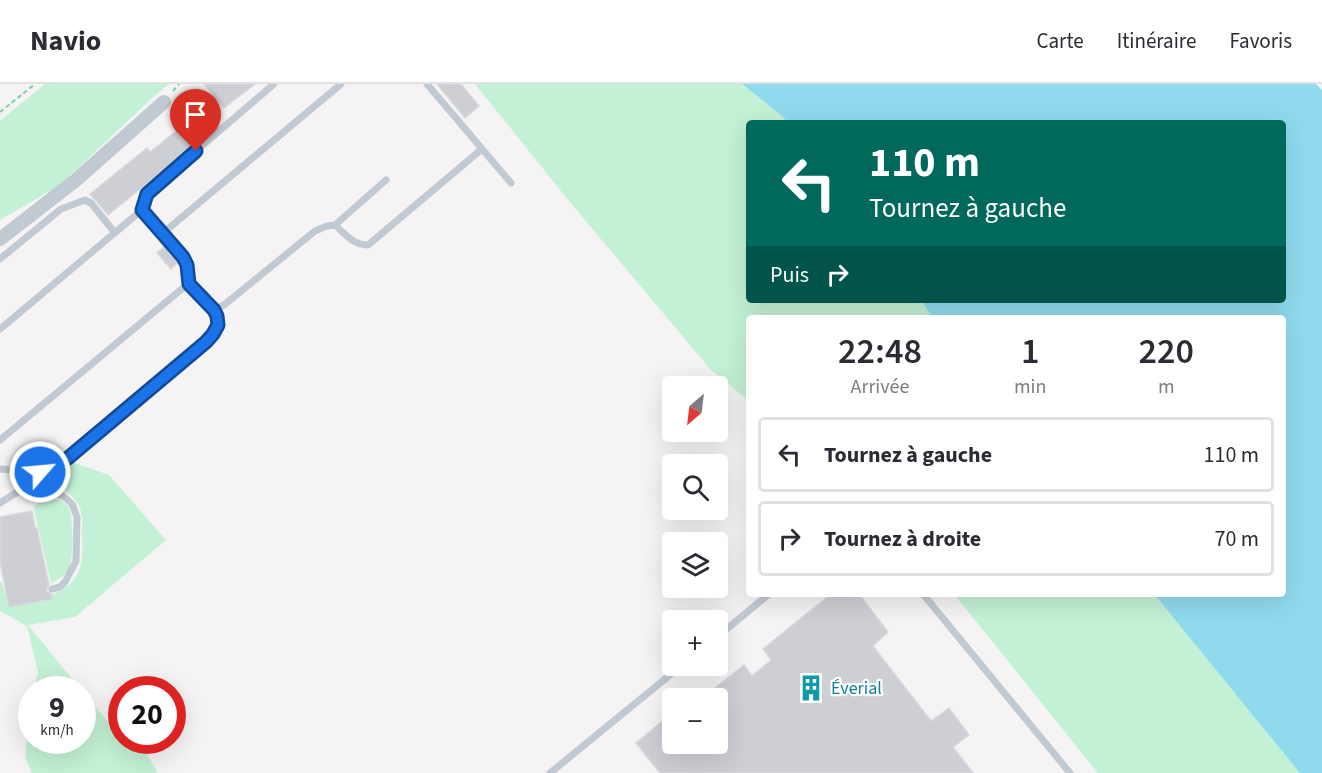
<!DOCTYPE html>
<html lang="fr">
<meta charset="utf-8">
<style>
:root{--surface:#fff;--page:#f7f7f7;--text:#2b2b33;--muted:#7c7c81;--line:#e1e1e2}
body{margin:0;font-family:"Source Sans 3",sans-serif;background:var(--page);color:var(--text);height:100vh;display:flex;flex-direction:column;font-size:22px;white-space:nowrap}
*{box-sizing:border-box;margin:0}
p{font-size:20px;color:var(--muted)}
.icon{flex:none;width:33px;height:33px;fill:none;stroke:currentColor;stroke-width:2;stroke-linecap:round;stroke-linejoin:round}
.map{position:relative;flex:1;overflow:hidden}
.side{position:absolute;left:746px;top:231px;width:540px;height:282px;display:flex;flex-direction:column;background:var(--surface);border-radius:6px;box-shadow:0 6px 24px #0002}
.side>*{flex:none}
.banner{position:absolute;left:746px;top:36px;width:540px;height:183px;border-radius:6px;box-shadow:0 6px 24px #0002;background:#00695c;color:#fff;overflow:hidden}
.needle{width:39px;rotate:208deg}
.buttons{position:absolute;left:662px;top:292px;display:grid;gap:12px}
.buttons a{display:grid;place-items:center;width:66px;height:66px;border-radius:6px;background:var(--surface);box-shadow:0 6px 24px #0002;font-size:30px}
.speed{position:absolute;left:18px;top:592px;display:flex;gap:12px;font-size:30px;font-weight:700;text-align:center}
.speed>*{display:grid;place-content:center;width:78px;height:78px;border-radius:50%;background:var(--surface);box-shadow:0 6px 24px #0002;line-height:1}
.speed small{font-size:15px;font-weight:400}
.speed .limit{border:9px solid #d22;background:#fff;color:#111}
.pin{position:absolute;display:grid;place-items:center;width:51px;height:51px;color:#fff;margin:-62px -26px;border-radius:50% 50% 50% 0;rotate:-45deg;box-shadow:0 0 6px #0007}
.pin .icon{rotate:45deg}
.me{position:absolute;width:66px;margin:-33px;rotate:63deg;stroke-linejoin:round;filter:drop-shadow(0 0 4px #0008)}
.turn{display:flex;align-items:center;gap:21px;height:126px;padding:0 24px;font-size:27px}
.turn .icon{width:78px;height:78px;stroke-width:2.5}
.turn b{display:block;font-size:42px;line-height:51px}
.then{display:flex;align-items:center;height:57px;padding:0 24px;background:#0003;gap:12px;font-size:22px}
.eta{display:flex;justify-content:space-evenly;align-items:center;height:102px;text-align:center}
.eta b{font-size:36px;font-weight:600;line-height:42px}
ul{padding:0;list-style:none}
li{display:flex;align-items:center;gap:18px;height:75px;margin:0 12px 9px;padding:0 12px;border:3px solid var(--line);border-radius:6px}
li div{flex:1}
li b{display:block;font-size:22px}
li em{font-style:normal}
header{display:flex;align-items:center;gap:36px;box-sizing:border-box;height:84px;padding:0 30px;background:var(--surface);border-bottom:2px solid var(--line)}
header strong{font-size:28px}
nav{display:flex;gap:33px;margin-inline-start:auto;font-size:21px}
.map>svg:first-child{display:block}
.green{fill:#c3f1d5}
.water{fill:#90daee}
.building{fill:#cdcfd5;stroke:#d7d9de;stroke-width:1.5}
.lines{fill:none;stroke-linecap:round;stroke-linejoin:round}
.path{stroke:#7ad0a6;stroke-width:2;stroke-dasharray:4.5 3;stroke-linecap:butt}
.service{stroke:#c1cad2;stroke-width:7}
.minor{stroke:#c1cad2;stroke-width:14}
.route-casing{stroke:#114b97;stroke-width:15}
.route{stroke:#1a73e8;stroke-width:10}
.labels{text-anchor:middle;stroke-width:4.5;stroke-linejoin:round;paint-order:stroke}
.culture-label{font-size:18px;fill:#0d838f;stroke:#fff;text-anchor:start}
</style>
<header>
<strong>Navio</strong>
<nav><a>Carte</a><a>Itinéraire</a><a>Favoris</a></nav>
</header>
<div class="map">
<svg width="1322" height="689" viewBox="0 0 1322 689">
<rect width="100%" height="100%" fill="#f5f3f3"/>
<!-- green -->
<path class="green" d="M 45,0 L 169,0 L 152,14 L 60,101 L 0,136 L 0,37 Z
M 475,0 L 742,0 L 782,32 L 788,39 L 748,39 L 748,216 L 921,216 L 933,234 L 748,234 L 748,316 L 711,286 L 569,117 Z
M 72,378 L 109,391 L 166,456 L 75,533 L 28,541 L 81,606 L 34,606 L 38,588 L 27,542 L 0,527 L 0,498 L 2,498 L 9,523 L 51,515 L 51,511 C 83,498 83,480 82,450 C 82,440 83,430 79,422 C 73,410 60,404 53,394 Z
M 46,414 C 54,414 63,416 68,423 C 74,432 74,479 67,488 C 62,493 57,496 51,499 L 34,426 C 35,419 40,417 46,414 Z
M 954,510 L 1154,510 L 1300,689 L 1098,689 Z
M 83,607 L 107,637 L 121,649 L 122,657 L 131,657 L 148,672 L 158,689 L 32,689 L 25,673 L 28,639 L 31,619 L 32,657 L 82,657 Z"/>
<!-- water -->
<path class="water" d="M 742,0 L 1316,0 L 1322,6 L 1322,689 L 1300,689 L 1154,510 L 1282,510 L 1282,234 L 933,234 L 921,216 L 1282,216 L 1282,39 L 788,39 L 782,32 Z"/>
<!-- building -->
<path class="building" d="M 204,0 L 255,0 L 224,24 Z
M 437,0 L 461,0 L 479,22 L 465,34 Z
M 189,37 L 203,54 L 108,131 L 90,110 L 147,64 L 150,68 Z
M 165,162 L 179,178 L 171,185 L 157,169 Z
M 32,427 L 35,444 L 37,444 L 49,501 L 46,506 L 51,510 L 52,515 L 9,523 L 0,478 L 0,433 Z
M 831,510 L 859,510 L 888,548 L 873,562 L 931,637 L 949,624 L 969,651 L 953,663 L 973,689 L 660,689 L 636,659 L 672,629 L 672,660 L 717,660 L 717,615 L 701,615 L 744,581 L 752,592 L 771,576 L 763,565 Z"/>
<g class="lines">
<!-- path -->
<path class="path" d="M 173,7 L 179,0
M 0,28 L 35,0"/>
<!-- service -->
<path class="service" d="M 427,0 L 511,99
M 335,141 L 386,96
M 163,149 L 341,0
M 0,175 L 61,125 L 85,116 L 91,119 L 115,149
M 214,226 L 224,221 L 315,147 L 327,142 L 335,141 C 345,150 353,161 368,161 L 482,65
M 0,245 L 142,126 L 147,109 L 274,0
M 0,356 L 189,199
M 0,385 L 40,388 L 49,385 L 68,374 L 206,258 C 234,225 205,225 190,201 C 187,196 189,188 187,182 C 187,179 185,176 183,173 L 142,126
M 0,419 L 22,405 L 38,403 L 63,412 L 72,420 L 77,433 L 76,477 L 65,498 L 60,503 L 52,505
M 923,510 L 1070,689
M 717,553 L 769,510
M 550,689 L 681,582"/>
<!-- minor -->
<path class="minor" d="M 0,155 L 76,96 L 164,18"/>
</g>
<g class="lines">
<!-- route casing -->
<g class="route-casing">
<path id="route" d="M 40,388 L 49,385 L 68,374 L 206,258 L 213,250 L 218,241 L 217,232 L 214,226 L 189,200 L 187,181 L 183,173 L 142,126 L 147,110 L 196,67"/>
</g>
<!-- route -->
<use href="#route" class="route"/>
</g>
<!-- icons -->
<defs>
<g id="building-bare" transform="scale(2.07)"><path d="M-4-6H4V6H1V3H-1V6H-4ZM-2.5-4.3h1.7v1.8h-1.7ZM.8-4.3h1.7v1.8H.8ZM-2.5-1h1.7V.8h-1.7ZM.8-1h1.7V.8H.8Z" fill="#0f9aa8" stroke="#fff" stroke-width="2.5" paint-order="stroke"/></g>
</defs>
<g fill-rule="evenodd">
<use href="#building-bare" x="811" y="604"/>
</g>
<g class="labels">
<!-- culture labels -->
<g class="culture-label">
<text x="831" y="610">Éverial</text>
</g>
</g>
</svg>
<div class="buttons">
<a><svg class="needle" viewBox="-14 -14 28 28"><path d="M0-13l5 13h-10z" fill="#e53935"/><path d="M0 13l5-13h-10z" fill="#7c7c81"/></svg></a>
<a><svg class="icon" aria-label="search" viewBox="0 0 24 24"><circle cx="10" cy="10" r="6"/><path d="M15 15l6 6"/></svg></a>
<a><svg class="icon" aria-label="layers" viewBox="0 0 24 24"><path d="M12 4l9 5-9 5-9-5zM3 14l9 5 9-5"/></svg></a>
<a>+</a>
<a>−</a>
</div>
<div class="speed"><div>9<small>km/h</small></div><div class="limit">20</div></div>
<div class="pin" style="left:196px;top:67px;background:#d93025"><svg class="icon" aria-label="arrive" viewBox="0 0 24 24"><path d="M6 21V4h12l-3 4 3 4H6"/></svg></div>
<svg class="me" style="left:40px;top:388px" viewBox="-20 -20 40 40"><circle r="17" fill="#1a73e8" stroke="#fff" stroke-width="3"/><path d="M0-11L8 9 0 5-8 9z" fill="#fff"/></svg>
<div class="banner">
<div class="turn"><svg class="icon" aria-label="left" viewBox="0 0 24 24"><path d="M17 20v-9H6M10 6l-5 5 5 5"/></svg><div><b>110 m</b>Tournez à gauche</div></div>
<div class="then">Puis<svg class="icon" aria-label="right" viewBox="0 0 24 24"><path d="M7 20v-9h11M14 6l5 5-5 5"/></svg></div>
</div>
<section class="side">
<div class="eta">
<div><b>22:48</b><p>Arrivée</p></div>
<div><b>1</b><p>min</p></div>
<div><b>220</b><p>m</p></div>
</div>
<ul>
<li><svg class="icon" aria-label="left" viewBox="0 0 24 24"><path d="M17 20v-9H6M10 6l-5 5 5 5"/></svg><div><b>Tournez à gauche</b></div><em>110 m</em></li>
<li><svg class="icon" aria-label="right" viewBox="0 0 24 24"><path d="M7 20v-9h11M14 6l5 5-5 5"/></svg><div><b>Tournez à droite</b></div><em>70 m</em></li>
</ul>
</section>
</div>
